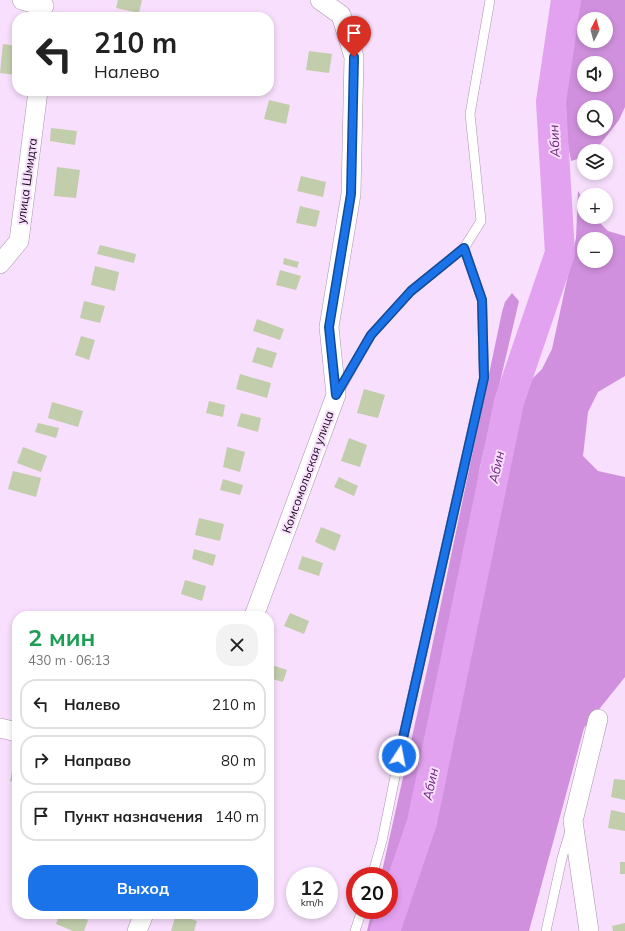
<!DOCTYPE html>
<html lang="ru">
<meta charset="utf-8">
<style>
:root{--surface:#fff;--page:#f2f2f2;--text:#222;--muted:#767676;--line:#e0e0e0;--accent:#1a73e8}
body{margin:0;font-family:Mulish,sans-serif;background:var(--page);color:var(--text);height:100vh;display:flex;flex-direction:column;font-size:15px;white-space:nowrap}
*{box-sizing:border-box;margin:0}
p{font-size:13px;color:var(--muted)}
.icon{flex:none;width:22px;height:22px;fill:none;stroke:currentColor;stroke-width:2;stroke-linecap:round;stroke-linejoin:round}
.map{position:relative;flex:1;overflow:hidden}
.drawer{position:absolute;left:12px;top:611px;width:262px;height:308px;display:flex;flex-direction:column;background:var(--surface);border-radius:16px;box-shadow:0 2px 6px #0003}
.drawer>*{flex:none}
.hud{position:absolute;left:12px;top:12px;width:262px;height:84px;border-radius:16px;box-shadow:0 2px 6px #0003;background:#fff;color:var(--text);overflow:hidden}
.needle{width:26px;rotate:6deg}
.buttons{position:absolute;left:577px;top:12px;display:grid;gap:8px}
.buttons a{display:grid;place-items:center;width:36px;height:36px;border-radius:50%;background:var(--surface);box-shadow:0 2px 6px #0003;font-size:20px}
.speed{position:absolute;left:286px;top:867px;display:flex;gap:8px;font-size:20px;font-weight:700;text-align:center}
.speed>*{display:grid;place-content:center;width:52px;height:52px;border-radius:50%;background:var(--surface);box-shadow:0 2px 6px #0003;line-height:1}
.speed small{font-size:10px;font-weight:400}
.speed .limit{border:6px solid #d22;background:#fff;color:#111}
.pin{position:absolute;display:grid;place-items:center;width:34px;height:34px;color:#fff;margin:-41px -17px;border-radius:50% 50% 50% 0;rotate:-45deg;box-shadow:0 0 4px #0007}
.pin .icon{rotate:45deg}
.me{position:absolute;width:44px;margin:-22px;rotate:11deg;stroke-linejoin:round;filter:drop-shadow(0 0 3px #0008)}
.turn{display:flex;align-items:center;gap:14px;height:84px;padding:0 16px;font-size:18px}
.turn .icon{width:52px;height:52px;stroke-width:2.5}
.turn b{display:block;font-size:28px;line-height:34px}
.round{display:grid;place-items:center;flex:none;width:42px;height:42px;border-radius:16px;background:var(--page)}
.head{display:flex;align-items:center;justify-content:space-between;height:68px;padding:0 16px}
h1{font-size:24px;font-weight:700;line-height:30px;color:#1e9e55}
.cta{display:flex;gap:8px;margin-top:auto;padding:8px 16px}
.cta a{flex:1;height:46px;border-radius:16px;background:var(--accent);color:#fff;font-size:16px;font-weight:700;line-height:46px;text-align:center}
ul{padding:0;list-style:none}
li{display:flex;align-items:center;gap:12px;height:50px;margin:0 8px 6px;padding:0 8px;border:2px solid var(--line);border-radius:16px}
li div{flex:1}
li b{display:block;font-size:15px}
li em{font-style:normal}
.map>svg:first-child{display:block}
.forest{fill:#d090dd;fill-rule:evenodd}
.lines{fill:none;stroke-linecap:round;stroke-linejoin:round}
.river{stroke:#e2a2f0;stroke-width:30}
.building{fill:#c1cdab}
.lane-casing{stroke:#a992ad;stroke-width:10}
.street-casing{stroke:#a992ad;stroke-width:20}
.lane{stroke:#fff;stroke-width:9}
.street{stroke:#fff;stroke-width:19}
.route-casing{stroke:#114b97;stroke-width:10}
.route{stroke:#1a73e8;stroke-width:7}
.labels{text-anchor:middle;stroke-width:4;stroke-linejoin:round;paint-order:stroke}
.street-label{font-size:12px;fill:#120a14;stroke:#f8dffd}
.water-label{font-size:13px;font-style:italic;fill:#681c78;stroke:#f8dffd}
</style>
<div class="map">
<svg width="625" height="931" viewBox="0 0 625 931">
<rect width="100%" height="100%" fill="#f8dffd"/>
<!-- forest -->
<path class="forest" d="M 576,0 L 625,0 L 625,107 L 619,120 L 595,151 L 584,151 L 584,157 L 571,161 L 567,139 L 565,69 ZM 584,19 L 606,19 L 606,41 L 584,41 ZM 584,63 L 606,63 L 606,85 L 584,85 ZM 584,107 L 606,107 L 606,129 L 584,129 Z
M 578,191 L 584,201 L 584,217 L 594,217 L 608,231 L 625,236 L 625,376 L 598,392 L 588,412 L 583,456 L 598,471 L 625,477 L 625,677 L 584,728 L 529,931 L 394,931 L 440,762 L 526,385 L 542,369 L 552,349 L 576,238 ZM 584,239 L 606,239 L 606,261 L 584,261 Z
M 512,293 L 519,301 L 480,467 L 462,582 L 411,814 L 389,886 L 389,876 L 381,876 L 429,661 L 502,312 L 505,302 Z
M 372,910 L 382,910 L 375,931 L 367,931 Z"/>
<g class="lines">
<!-- river -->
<path class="river" d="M 385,931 L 422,822 L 509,402 L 560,253 L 551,102 L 566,0"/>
</g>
<!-- building -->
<path class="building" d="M 118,0 L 142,0 L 139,13 L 116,8 Z
M 3,44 L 17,46 L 17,75 L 0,73 Z
M 309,51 L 332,54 L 329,73 L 306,70 Z
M 56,91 L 73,91 L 72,95 Z
M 269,100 L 290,105 L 286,124 L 264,119 Z
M 51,128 L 77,131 L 75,145 L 50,141 Z
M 57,167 L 80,170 L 76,198 L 54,196 Z
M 301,176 L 326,182 L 323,197 L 297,191 Z
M 300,206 L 320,211 L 316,227 L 296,223 Z
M 100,245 L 136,254 L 134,263 L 97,254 Z
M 284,258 L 299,262 L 297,268 L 283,264 Z
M 95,266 L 119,272 L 115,291 L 91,285 Z
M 280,270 L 301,276 L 296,290 L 276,285 Z
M 84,301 L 105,306 L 100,323 L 80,318 Z
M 257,319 L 284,329 L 280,340 L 253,331 Z
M 81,336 L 95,340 L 89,360 L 75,355 Z
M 257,347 L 277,353 L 272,368 L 252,362 Z
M 240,374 L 271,383 L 267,398 L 236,389 Z
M 364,389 L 385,395 L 378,418 L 357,413 Z
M 209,401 L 225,405 L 223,417 L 206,413 Z
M 52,402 L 83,411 L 78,427 L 48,418 Z
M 241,413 L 261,418 L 258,432 L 237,426 Z
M 38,423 L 59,428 L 56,438 L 35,432 Z
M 349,438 L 367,445 L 360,467 L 341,461 Z
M 23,447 L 47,456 L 41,472 L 17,463 Z
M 227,447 L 245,452 L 240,472 L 223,467 Z
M 13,471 L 41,478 L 36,497 L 8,489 Z
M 339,477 L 358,486 L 354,496 L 334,487 Z
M 223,479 L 243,485 L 240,495 L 220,490 Z
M 199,518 L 224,524 L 220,541 L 195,535 Z
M 321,527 L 341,535 L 335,551 L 315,542 Z
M 194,549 L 216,555 L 213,566 L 192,559 Z
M 302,556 L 323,563 L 319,576 L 298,569 Z
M 185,580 L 206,586 L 202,601 L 181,594 Z
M 290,613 L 309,621 L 304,634 L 284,626 Z
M 269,664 L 287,670 L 283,682 L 269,678 Z
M 16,753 L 17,753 L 17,783 L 10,781 Z
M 614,779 L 625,780 L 625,800 L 611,797 Z
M 611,810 L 625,813 L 625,831 L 608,828 Z
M 620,862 L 625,862 L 625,874 L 620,874 Z
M 60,914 L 73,914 L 88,920 L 84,931 L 73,931 L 56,924 Z
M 176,914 L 197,921 L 194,931 L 171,931 Z
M 625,923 L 625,931 L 613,931 L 612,926 Z"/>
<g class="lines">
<!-- lane casing -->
<g class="lane-casing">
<path id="lane" d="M 339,391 L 371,335 L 411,291 L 464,248 L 481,221 L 470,114 L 490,0
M 372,876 L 382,841 L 402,742 L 484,378 L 482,300 L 464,248
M 355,931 L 362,910
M 546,931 L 562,858 L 570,831"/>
</g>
<!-- street casing -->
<g class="street-casing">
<path id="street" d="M 22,0 L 44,6
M 0,264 L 19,241 L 38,91
M 254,616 L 336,395 L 329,327 L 351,194 L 354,57 L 341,15 L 320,0
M 0,728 L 17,732
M 137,931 L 144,914
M 589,931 L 573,821 L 598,719"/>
</g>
<!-- lane -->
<use href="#lane" class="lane"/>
<!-- street -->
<use href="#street" class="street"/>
</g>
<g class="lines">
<!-- route casing -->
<g class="route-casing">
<path id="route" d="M 354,57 L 351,194 L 329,327 L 336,395 L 371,335 L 411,291 L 464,248 L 482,300 L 484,378 L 399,756"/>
</g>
<!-- route -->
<use href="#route" class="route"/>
</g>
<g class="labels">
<!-- street labels -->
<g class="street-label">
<text transform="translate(27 181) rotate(-82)" y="4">улица Шмидта</text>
<text transform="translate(308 472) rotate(-70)" y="4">Комсомольская улица</text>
</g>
<!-- water labels -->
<g class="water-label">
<text transform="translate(554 141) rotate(-93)" y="5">Абин</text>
<text transform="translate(496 467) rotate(-78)" y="5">Абин</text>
<text transform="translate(430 784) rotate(-78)" y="5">Абин</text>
</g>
</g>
</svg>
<div class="buttons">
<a><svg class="needle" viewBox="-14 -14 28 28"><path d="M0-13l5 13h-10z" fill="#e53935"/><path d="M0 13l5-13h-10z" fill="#767676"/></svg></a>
<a><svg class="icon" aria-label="sound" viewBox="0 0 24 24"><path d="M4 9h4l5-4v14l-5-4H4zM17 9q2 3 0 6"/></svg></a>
<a><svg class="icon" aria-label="search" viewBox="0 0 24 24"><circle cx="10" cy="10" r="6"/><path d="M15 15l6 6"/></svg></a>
<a><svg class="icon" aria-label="layers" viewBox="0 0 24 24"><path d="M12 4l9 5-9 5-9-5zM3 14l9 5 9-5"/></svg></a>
<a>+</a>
<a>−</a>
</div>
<div class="speed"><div>12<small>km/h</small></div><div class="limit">20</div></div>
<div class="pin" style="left:354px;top:57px;background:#d93025"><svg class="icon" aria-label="arrive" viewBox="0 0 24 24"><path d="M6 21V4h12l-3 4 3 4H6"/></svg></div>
<svg class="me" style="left:399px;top:756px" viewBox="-20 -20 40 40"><circle r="17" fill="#1a73e8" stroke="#fff" stroke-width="3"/><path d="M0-11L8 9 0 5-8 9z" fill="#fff"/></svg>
<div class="hud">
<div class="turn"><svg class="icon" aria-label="left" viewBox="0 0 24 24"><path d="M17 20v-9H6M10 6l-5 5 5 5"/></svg><div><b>210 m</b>Налево</div></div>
</div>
<section class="drawer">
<div class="head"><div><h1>2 мин</h1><p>430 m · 06:13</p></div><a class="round"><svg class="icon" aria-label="close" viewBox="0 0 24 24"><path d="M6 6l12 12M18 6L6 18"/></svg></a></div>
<ul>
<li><svg class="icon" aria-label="left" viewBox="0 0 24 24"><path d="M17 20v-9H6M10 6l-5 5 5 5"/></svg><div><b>Налево</b></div><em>210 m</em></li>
<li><svg class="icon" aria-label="right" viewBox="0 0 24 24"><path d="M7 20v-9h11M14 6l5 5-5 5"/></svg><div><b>Направо</b></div><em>80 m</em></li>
<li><svg class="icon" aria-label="arrive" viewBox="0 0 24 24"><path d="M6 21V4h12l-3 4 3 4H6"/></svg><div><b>Пункт назначения</b></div><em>140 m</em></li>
</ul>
<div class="cta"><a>Выход</a></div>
</section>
</div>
